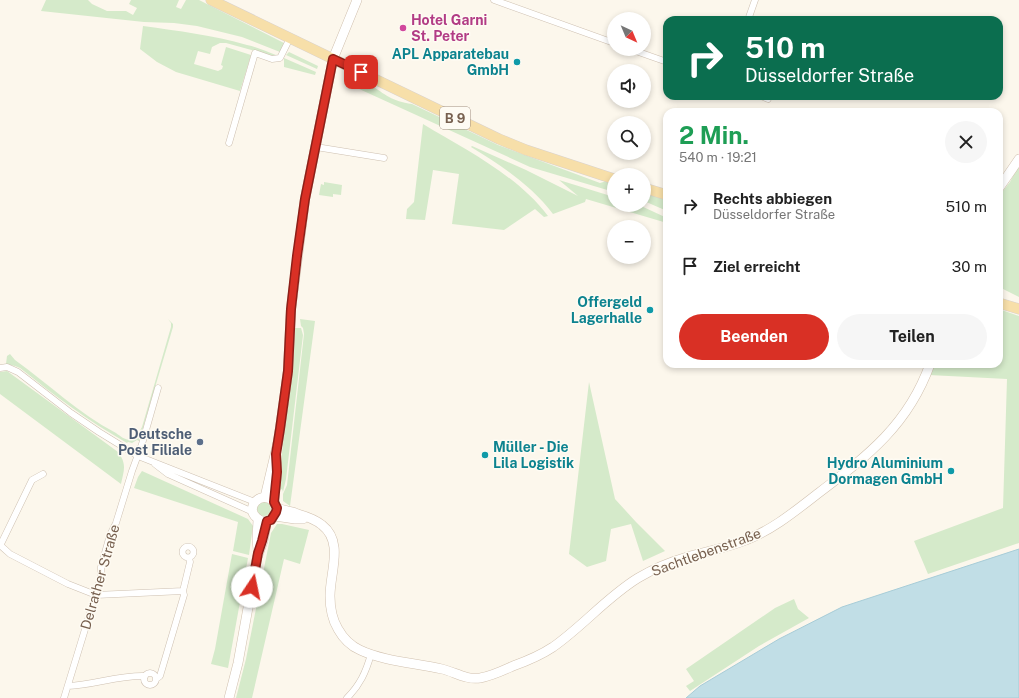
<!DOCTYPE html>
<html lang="de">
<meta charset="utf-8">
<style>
:root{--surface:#fff;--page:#f6f6f6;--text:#222;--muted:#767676;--accent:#d93025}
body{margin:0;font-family:"Public Sans",sans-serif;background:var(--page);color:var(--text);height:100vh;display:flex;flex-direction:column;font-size:15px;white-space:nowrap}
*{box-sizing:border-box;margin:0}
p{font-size:13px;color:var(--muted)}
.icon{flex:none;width:22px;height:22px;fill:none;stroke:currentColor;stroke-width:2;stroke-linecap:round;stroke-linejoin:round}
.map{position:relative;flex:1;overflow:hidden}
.sheet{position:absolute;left:663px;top:108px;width:340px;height:260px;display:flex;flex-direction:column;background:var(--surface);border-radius:12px;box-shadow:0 2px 6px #0003}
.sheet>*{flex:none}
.guide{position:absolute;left:663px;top:16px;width:340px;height:84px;border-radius:12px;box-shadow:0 2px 6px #0003;background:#0b6e4f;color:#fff;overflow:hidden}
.needle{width:26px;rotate:136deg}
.tools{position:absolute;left:607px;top:12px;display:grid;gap:8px}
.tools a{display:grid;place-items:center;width:44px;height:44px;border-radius:50%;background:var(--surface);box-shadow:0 2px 6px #0003;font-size:20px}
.pin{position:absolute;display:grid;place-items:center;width:34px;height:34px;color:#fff;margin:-17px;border-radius:8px;box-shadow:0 2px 6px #0006}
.me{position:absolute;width:44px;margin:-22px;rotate:11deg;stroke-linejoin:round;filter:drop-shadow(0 0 3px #0008)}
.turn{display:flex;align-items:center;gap:14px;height:84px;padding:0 16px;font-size:18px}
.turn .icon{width:52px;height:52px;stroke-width:2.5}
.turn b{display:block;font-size:28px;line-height:34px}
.round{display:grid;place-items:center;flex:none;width:42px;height:42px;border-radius:21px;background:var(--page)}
.head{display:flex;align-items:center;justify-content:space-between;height:68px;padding:0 16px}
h1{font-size:24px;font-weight:700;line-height:30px;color:#1e9e55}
.cta{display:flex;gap:8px;margin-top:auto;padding:8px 16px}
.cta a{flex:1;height:46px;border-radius:24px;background:var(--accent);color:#fff;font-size:16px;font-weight:700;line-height:46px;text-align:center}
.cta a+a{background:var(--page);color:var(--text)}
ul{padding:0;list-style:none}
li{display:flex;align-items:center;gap:12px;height:60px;padding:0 16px}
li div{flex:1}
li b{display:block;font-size:15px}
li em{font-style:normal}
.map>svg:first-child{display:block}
.green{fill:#d5eaca}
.water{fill:#c1dee6;stroke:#a7ccd7}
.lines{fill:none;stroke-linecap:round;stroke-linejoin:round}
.street-casing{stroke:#cec0b1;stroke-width:7}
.secondary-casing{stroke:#d1c1af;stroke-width:10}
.primary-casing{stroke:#d9d2ce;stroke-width:11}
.street{stroke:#fff;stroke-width:6}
.secondary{stroke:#fff;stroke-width:9}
.primary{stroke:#f7dfa9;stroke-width:10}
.route-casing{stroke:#8d1f18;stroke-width:10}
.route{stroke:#d93025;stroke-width:7}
.hotel-dot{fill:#d1479c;stroke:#fefbf3;stroke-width:1.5}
.culture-dot{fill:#0f9aa8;stroke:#fefbf3;stroke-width:1.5}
.service-dot{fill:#5c6f8a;stroke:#fefbf3;stroke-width:1.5}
.labels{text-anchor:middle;stroke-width:3;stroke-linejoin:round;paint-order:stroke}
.shield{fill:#fefbf3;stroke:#a08e80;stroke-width:1}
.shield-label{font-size:13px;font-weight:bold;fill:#77604f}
.hotel-label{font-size:14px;font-weight:bold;fill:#b23c85;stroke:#fefbf3;text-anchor:start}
.culture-label{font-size:14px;font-weight:bold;fill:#0d838f;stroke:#fefbf3;text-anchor:end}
.service-label{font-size:14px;font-weight:bold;fill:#4e5e75;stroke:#fefbf3;text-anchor:end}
.street-label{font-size:14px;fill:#77604f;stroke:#fefbf3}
</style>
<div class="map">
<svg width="1019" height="698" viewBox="0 0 1019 698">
<rect width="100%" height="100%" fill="#fcf7ec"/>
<!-- green -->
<path class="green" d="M 46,0 L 88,0 L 92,4 L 107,11 L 126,11 L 133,15 L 137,8 L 129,4 L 131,0 L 179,0 L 176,7 L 181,9 L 186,0 L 199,0 L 284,43 L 280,52 L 242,37 L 197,26 L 174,23 L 144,22 L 41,11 Z
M 143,26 C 178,31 213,35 247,45 C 257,47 267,52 276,55 L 273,56 L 226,43 L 220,43 L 212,47 L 210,54 L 198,51 L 194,64 L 218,71 L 222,69 L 223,66 L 221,65 L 226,47 L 251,55 L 240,91 L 176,72 L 157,62 L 140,49 Z
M 289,52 L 318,66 L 317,69 L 286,55 Z
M 284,58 L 316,72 L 315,75 L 284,67 Z
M 347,73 C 354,76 363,79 370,84 C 385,95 392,101 412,104 L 498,145 L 600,183 L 607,181 L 614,183 L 614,192 L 530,167 L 346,83 L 350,77 L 345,74 Z
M 423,124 C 466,150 517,175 548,216 L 544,217 L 535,209 L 504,230 L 452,224 L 459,174 L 433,170 L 425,220 L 406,219 L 407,209 L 414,202 Z
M 472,146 L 526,170 L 578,196 L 559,180 L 614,197 L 614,205 L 639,205 L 667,218 L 667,223 L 586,199 L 585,202 L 553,214 C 531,185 502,166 471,147 Z
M 1019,164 L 1019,297 L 999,287 L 999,196 L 1010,182 Z
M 324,182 L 342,185 L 341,195 L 333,194 L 333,197 L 319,195 L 321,184 L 324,185 Z
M 644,193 L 667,200 L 667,211 L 644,201 Z
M 999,309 L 1019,316 L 1019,543 L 928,574 L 914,541 L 1003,508 L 1007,379 L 929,375 L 934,364 L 999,364 Z
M 168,319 L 173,324 L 173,327 L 139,441 L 137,440 L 132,443 L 128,442 L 127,443 C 88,421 55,396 20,368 L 15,366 L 6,364 L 7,356 L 10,354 L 15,360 C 50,385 78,413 116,433 C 120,436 125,440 130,440 C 137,439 139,432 142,427 L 171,327 L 171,323 Z
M 300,319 L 315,321 L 290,506 L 283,501 L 283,494 L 287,485 L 304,334 L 303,328 L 301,326 Z
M 295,328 L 301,328 L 303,335 L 286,479 L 283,492 L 282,489 L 278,491 Z
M 7,371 L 118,452 C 127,464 124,470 121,484 L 0,394 L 0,372 Z
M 589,382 L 615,499 L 636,522 L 665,551 L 643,561 L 631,524 L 611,529 L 606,561 L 587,567 L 569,554 Z
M 142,471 L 248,519 L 253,526 L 249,555 L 233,551 L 238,522 L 134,488 L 138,477 Z
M257 509a7 7 0 1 1 14 0a7 7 0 1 1-14 0Z
M 277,524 L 282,524 L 309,530 L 300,564 L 284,559 L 252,698 L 236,698 L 246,659 L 271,533 Z
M 232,554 L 248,558 L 228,668 L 211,664 L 215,649 Z
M 794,599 L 798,609 L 809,618 L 759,646 L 690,691 L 686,686 L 694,681 L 686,669 L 775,608 Z"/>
<!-- water -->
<path class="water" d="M 1019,549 L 1019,698 L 686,698 L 700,686 L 779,639 L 842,607 Z"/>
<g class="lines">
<!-- street casing -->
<g class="street-casing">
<path id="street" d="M 494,0 L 614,43
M 748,20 L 755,0
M 630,49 L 667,62
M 761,96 L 768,99
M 229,143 L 255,53 L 272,59 L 280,58 L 290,38
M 316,147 L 384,158
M 0,368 L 7,367 L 18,372 L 71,413 L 99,432 L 138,456 L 255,502
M 155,464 L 168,474 L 253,512
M 0,545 L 10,554 L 68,584 L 96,595 L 183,591
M 0,546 L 32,480 L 43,474
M182.5 552a5.5 5.5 0 1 1 11 0a5.5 5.5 0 1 1-11 0Z
M144 679a6 6 0 1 1 12 0a6 6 0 1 1-12 0Z
M 156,679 L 160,676 L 184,595 L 183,591 L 190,562 L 189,558
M 68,686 C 94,685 119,675 145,676
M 64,698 L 101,577 L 101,567 L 110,535 L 116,523 L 132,471 L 142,444 L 158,388
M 347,698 C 360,685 366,672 371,654"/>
</g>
<!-- secondary casing -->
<g class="secondary-casing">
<path id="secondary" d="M 999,188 L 1019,159
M 265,497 L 278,442 L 283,408 L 288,371 L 291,309 L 305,199 L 333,59 L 357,0
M 274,502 C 261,489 244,508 257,518 C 263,524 274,521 276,512 C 278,508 275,505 274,501 C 273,491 277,482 277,473 C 277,469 277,464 276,460
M 277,508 C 284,511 291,511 298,514 C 305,516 316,520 322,525 C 344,542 330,572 330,596 C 330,607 332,619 338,629 C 343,638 351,646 360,650 C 383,661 416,663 442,669 C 455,672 466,680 480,678 C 492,676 502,671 513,666 C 527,661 541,655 553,647 C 583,626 607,597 638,578 C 653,569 670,562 687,557 C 707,551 727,548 746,540 C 772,530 794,512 816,495 C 866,457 908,426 930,364
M 275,516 L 295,519 L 303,519
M 258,550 L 257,539 L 258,520
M 229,698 L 238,663 L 257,558 L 263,541 L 267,521"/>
</g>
<!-- primary casing -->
<g class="primary-casing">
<path id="primary" d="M 211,0 L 499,139 L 526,150 L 614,179
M 644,188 L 667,195
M 999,303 L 1019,309"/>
</g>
<!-- street -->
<use href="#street" class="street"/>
<!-- secondary -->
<use href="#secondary" class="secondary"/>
<!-- primary -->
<use href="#primary" class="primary"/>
</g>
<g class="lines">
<!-- route casing -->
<g class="route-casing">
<path id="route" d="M 252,587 L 258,553 L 262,541 L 267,521 L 271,520 L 276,512 L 277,508 L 274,502 L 277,472 L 276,454 L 280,429 L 288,371 L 291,309 L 297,256 L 305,199 L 333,59 L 361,72"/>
</g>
<!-- route -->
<use href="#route" class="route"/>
</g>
<!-- markers -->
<circle class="hotel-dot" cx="403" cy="28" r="4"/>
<g class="culture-dot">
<circle cx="517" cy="62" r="4"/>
<circle cx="650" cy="310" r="4"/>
<circle cx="485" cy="455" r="4"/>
<circle cx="951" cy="471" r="4"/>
</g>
<circle class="service-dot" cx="200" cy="442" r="4"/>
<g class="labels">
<!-- shield labels -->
<rect class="shield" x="440" y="107" width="30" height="22" rx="3"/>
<g class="shield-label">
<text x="455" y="123">B 9</text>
</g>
<!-- hotel labels -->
<g class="hotel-label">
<text x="411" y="25">Hotel Garni<tspan x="411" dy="16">St. Peter</tspan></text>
</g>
<!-- culture labels -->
<g class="culture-label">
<text x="509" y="59">APL Apparatebau<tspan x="509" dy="16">GmbH</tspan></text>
<text x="642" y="307">Offergeld<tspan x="642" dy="16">Lagerhalle</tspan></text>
<text x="493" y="452" text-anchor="start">Müller - Die<tspan x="493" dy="16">Lila Logistik</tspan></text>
<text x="943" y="468">Hydro Aluminium<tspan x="943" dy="16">Dormagen GmbH</tspan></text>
</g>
<!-- service labels -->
<g class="service-label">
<text x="192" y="439">Deutsche<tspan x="192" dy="16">Post Filiale</tspan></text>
</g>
<!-- street labels -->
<g class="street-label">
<text transform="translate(706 552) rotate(-20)" y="5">Sachtlebenstraße</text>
<text transform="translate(100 577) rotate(-74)" y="5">Delrather Straße</text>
</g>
</g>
</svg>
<div class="tools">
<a><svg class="needle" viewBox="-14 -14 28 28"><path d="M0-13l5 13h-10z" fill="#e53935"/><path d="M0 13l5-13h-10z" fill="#767676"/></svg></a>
<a><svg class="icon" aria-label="sound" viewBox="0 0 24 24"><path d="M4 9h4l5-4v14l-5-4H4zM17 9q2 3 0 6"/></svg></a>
<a><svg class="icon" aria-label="search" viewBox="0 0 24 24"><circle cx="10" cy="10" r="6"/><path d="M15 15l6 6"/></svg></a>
<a>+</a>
<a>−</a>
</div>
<div class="pin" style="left:361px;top:72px;background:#d93025"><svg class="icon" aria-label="arrive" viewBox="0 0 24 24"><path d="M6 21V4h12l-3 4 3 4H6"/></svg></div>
<svg class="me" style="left:252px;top:587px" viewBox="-20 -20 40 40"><circle r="19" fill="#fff"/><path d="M0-13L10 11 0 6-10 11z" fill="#d93025"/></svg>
<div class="guide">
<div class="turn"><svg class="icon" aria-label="right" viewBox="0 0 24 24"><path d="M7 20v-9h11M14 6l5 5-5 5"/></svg><div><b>510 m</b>Düsseldorfer Straße</div></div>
</div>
<section class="sheet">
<div class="head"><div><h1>2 Min.</h1><p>540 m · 19:21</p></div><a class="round"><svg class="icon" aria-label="close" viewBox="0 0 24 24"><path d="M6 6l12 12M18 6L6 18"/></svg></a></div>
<ul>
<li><svg class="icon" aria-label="right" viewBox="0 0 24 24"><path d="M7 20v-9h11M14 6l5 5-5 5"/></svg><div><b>Rechts abbiegen</b><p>Düsseldorfer Straße</p></div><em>510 m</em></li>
<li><svg class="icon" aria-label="arrive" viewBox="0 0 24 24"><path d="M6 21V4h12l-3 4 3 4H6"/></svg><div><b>Ziel erreicht</b></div><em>30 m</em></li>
</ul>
<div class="cta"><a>Beenden</a><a>Teilen</a></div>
</section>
</div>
